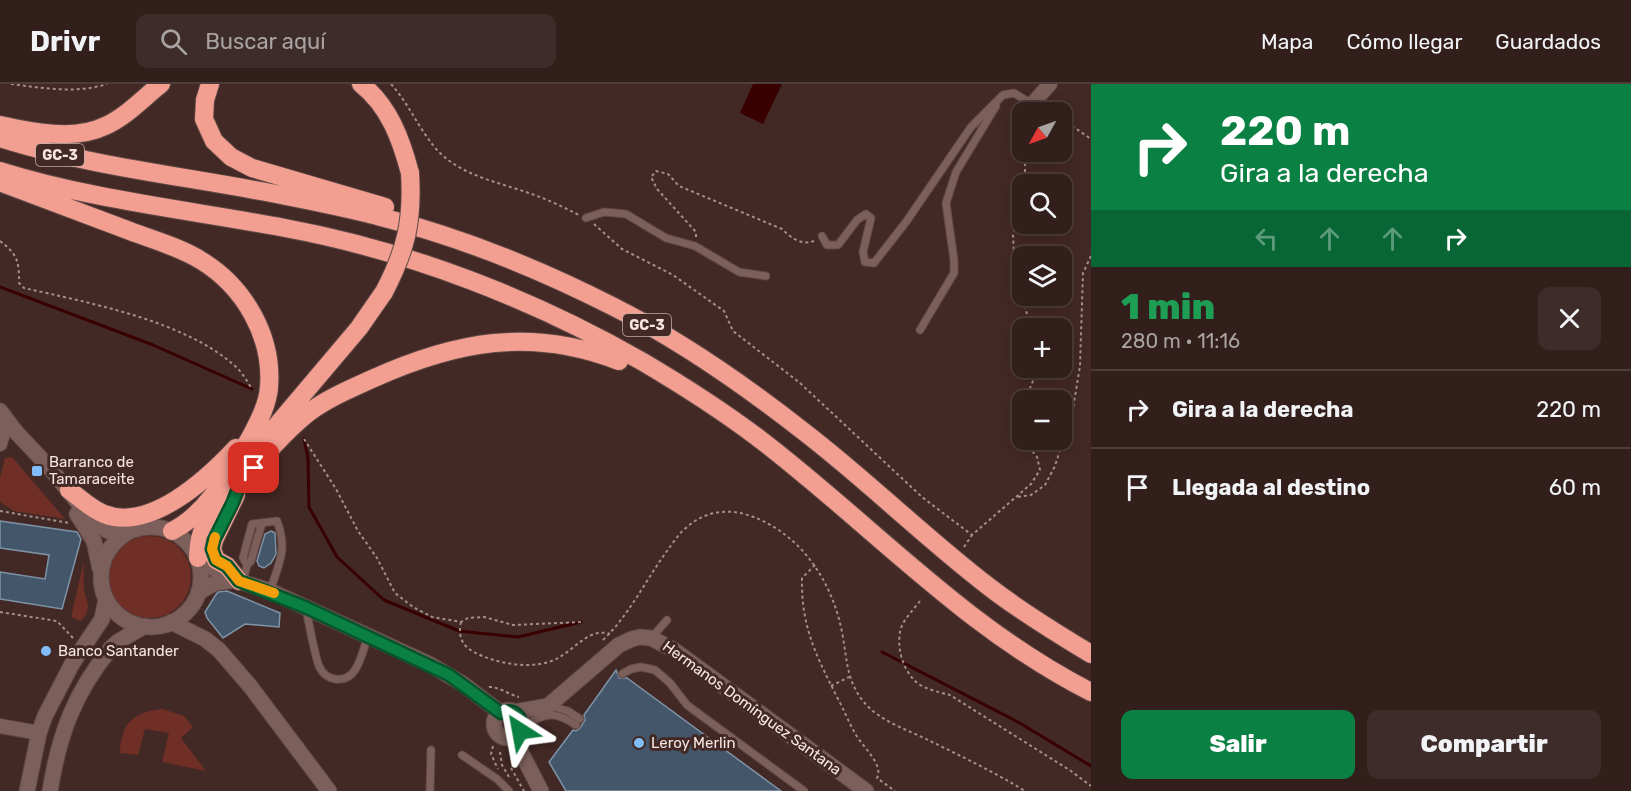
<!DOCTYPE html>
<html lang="es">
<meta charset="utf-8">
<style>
:root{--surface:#321f1c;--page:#3d2c29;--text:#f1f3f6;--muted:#a8a2a3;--line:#4d3d3b;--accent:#0b8043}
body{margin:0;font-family:Rubik,sans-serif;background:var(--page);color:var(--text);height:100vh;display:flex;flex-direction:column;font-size:22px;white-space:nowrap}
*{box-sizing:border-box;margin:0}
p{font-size:20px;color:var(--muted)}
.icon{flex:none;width:33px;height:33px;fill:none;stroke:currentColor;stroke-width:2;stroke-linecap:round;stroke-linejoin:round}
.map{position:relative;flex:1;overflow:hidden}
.drawer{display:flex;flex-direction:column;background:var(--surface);width:540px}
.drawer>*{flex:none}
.banner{background:#0b8043;color:#fff;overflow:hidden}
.needle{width:39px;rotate:230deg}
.fabs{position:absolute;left:1012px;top:18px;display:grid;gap:12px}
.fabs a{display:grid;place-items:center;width:60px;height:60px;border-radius:12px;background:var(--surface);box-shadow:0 3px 15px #0003,0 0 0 2px var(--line);font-size:30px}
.pin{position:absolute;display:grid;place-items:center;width:51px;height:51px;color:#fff;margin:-26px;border-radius:12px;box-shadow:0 3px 9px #0006}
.me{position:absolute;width:66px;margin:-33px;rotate:326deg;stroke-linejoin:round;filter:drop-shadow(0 0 4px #0008)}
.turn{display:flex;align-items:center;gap:21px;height:126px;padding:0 30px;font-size:27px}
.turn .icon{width:78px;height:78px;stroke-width:2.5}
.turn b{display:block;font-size:42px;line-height:51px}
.lanes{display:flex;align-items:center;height:57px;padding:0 30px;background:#0003;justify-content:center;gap:30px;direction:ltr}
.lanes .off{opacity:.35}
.round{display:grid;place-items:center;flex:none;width:63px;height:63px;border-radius:12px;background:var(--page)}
.head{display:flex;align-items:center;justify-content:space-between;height:102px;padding:0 30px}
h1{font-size:36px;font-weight:800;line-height:45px;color:#1e9e55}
.cta{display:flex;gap:12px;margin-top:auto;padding:12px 30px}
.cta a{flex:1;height:69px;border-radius:12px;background:var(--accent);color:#fff;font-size:24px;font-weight:800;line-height:69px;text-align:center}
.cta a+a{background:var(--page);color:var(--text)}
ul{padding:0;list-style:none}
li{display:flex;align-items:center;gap:18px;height:78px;padding:0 30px;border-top:2px solid var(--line)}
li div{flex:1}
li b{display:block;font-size:22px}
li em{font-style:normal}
header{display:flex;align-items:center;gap:36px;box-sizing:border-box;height:84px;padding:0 30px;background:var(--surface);border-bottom:2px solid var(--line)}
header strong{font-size:28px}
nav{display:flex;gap:33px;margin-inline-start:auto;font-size:21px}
.search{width:420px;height:54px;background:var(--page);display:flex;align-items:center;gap:15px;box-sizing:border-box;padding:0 21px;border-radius:12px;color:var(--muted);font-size:22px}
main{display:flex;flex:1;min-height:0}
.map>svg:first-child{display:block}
.green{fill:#6f2e26}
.water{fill:#380000}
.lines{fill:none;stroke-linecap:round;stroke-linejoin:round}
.stream{stroke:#380000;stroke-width:3}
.building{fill:#44576a;stroke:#7f93a8;stroke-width:1.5}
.lane-casing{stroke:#5f4845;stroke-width:9}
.street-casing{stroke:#5f4845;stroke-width:16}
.secondary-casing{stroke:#5f4845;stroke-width:17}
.highway-casing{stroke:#5f4845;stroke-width:20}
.path{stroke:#a48f8b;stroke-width:2;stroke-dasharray:3 3;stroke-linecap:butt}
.lane{stroke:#7c5f5a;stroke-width:7}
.street{stroke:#7c5f5a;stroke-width:14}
.secondary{stroke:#7c5f5a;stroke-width:15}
.highway{stroke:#f29e91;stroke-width:18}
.highway-bridge-casing{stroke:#5f4845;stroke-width:20;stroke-linecap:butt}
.highway-bridge{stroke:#f29e91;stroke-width:18}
.route-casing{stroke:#07532c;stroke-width:15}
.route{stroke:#0b8043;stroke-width:10}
.slow{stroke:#f59e0b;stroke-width:10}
.poi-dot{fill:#81bdfa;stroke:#432925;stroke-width:2}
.labels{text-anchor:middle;stroke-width:6;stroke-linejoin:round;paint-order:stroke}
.shield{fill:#432925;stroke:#c1ada9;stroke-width:1.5}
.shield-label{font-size:14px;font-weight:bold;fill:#f7e5e2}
.poi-label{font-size:15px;fill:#f7e5e2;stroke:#432925;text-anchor:start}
.street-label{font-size:15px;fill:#f7e5e2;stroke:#432925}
</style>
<header>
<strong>Drivr</strong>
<div class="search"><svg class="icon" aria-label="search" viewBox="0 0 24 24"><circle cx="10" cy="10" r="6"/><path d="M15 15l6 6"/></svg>Buscar aquí</div>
<nav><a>Mapa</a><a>Cómo llegar</a><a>Guardados</a></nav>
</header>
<main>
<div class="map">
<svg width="1091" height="707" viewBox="0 0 1091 707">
<rect width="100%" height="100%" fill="#432925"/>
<!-- green -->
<path class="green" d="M 12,373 L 65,435 L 14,427 L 0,418 L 0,394 L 5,374 Z
M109 493a41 41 0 1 1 82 0a41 41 0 1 1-82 0Z
M 84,477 C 84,486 83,495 84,504 C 86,519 93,523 81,537 L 71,533 Z
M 163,625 L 184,632 L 193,643 L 181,654 L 206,687 L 162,678 L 169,649 L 145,645 L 138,671 L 120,669 C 121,639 133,628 163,625 Z"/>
<!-- water -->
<path class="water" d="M 753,0 L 782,0 L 763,40 L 740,29 Z"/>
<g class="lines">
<!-- stream -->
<path class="stream" d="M 0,203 L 153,261 L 252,305
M 304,355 L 308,374 L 309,423 L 337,473 L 384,516 L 459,547 L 518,553 L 581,538
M 882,568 L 1018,638 L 1091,682"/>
</g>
<!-- building -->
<path class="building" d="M 0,437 L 77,448 L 81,455 L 62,525 L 0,515 L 0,488 L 45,495 L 49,471 L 0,464 Z
M 271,447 L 275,449 L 276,470 L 271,479 L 264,484 L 259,482 L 257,477 L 265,450 Z
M 227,507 L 280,529 L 279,543 L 245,540 L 223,554 L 207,534 L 205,528 L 215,512 L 218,508 Z
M 616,586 L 619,594 L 627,594 L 781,707 L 566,707 L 549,678 L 573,646 L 576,647 L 580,644 L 585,636 L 584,631 Z"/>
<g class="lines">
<!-- lane casing -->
<g class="lane-casing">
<path id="lane" d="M 586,134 L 604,128 L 626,130 L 666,154 L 695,162 L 739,188 L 766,192
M 822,152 L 827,161 L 838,161 L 857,136 L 866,130 L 871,134 L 863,168 L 865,178 L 874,179 L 906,138 L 971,43 L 1003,11 L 1014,9 L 1032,20
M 920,246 L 954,189 L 954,176 L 946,119 L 956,88 L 996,22
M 247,481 L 243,474 L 252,440 L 277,437 C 288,466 279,479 270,507
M 243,498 L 247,481 L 251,477 L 262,439
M 306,525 C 309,538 315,575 320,584 C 323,590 329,594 335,595 C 358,599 362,568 368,552
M 651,554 L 667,536
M 622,590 L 631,585 L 641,583 L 655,586 L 670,599 L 687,621 L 804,707
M 550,622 L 568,627 L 580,635
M 521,643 C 545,630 552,625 576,641
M 462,671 L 497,695 L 509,707
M 430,707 L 431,666"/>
</g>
<!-- street casing -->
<g class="street-casing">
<path id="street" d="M 1032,20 L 1050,0
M 0,360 L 3,349 L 1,329
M 0,642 L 39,649"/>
</g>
<!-- secondary casing -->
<g class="secondary-casing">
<path id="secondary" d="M 0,327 L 16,348 L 49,383 L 93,437 L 108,447 L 125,450
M 77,430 L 94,457 L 100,485
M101 493a50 50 0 1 1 100 0a50 50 0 1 1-100 0Z
M 198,476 L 235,496 L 270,507 L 305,523 L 431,581 L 463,600 L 501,629
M 199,508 L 215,499 L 235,496
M 171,538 L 205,555 L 219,566 L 250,602 L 329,707
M494 640a14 14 0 1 1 28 0a14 14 0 1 1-28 0Z
M 514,628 L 548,622 L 619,561 L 632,555 L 640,553 L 651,554 L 674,566 L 866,707
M 513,653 L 541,707
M 27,707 L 39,649 L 45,632 L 72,580 L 102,535 L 106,515
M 50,707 C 59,651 74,609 111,564 L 119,557 L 145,542"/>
</g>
<!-- highway casing -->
<g class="highway-casing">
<path id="highway" d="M 210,0 L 205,16 L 204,35 L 214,57 L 231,73 L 252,84 L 385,123
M 361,0 C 389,22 401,55 410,89
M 0,41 C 31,48 75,57 105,42 C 126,33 143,14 161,0
M 0,54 C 95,84 194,93 291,113 C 321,119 351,125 381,133 C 460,153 539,185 612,222 C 680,256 743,300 803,347 C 867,396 924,453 988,502 C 1020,527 1056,549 1091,570
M 0,87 C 93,116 190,126 285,144 C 410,167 533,215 643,278 C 682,301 721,326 757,353 C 869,438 964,544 1091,608
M 2,99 C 44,115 87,131 130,147 C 153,156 180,163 202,177 C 244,203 273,252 269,303 C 268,320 258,339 250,354 C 230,387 208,429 172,447
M 266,354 L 359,244 L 384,208
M 69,406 C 80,414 91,425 104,430 C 150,448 207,395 236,364
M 236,411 L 214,456 L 212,465 L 216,476 L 227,482 L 239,497
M 215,426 L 224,418 C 251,388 276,355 308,329 C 328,314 350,305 372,295 C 456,257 531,243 619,277
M 198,474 C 199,443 206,442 220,416"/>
</g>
<!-- path -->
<path class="path" d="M 11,0 C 43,4 76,10 107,0
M 391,0 C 410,21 420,48 439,68 C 465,94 504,99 537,112 C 551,117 565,124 579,131
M 1044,25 L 1053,28
M 1062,35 L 1091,55
M 1025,100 L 1025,68
M 1023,116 L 1013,151 L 1014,172 L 1030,244
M 594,140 L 622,165 L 673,191 L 724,227 L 733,247 L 800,299 L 922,413 L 972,451 L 1031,400 L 1040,386 L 1037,373 L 1023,356
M 696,153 L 696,148 L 657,105 L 651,93 L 656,87 L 668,90 L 679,102 L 782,145 C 790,153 801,162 814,157
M 0,157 C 18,171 19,177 19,199 L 24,204 C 90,219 185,237 235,282 C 242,288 247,297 252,305
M 1025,316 L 1033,297 L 1035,284
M 304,355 L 336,405 L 358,447 L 377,474 L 395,509 L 413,523 L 432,533 L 461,538 L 468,534 L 484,533 L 513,541 L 581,538
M 1023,355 C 1019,343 1018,332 1023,320
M 1018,413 L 1031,411 L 1045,401 L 1055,382 L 1073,325 L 1080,282 L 1083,189 L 1091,172
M 0,427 L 69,439
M 964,463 L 972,451
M 815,481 L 802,494 C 801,543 816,571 837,613 C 844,626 849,639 856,651 C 863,663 884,681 877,694 L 895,707
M 920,517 C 914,525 904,535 901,544 C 896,562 902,584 915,597 C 923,605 939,608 950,611 L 1071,687 L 1091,702
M 0,528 L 57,537 L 73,554
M 461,538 C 458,550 461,562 474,568 C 496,580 535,587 558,574 C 575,565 590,543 610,550
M 603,556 C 630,530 645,497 667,467 C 673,459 679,449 687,443 C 705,427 728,424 751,432 C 801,450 832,497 842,548 C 847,573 846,596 863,617 C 879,637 906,645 928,656 C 961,672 994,688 1025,707
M 831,602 L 849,593
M 489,603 C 497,602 510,611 519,613
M 493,662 L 491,670 L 498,685
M 500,668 L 502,681 L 509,693
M 511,684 L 524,707"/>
<!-- lane -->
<use href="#lane" class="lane"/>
<!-- street -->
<use href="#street" class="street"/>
<!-- secondary -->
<use href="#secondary" class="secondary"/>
<!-- highway -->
<use href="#highway" class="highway"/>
<!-- highway-bridge casing -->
<g class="highway-bridge-casing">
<path id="highway-bridge" d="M 384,208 C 406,166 413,137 410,89"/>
</g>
<!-- highway-bridge -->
<use href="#highway-bridge" class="highway-bridge"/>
</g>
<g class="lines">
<!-- route casing -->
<g class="route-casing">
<path id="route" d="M 254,384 L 239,402 L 233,418 L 214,456 L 212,465 L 216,476 L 227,482 L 239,497 L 305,523 L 449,591 L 501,629 C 514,624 524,633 520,647"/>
</g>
<!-- route -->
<use href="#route" class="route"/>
<!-- slow -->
<path class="slow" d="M 215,453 L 212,465 L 216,476 L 227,482 L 239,497 L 274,509"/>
</g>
<!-- markers -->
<g class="poi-dot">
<rect x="31" y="381" width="12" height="12" rx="3"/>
<circle cx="46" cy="567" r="6"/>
<circle cx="639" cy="659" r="6"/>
</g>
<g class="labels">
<!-- shield labels -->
<g class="shield">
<rect x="36" y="60" width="48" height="22" rx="4.5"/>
<rect x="623" y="230" width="48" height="22" rx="4.5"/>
</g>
<g class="shield-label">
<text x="60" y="76">GC-3</text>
<text x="647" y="246">GC-3</text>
</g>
<!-- poi labels -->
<g class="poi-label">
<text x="49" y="383">Barranco de<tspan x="49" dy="17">Tamaraceite</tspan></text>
<text x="58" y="572">Banco Santander</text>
<text x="651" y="664">Leroy Merlin</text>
</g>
<!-- street labels -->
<g class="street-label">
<text transform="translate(752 624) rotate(36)" y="5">Hermanos Domínguez Santana</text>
</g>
</g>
</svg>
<div class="fabs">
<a><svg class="needle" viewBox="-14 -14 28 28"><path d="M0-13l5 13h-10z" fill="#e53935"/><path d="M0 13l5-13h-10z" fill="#a8a2a3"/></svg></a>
<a><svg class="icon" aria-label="search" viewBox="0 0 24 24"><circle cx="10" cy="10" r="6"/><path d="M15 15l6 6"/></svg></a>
<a><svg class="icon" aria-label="layers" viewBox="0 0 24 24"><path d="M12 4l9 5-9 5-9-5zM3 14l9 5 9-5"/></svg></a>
<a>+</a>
<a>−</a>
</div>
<div class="pin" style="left:254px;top:384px;background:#d93025"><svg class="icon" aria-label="arrive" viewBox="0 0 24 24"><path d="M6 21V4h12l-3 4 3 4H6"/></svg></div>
<svg class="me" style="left:520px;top:647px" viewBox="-20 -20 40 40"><path d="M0-17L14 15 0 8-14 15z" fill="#0b8043" stroke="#fff" stroke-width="4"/></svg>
</div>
<section class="drawer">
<div class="banner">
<div class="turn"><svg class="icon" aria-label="right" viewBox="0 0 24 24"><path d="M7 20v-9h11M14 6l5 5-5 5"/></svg><div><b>220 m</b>Gira a la derecha</div></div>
<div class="lanes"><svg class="icon off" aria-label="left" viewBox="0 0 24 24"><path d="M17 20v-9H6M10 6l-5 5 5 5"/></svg><svg class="icon off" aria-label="ahead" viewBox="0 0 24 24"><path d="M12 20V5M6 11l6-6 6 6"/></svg><svg class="icon off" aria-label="ahead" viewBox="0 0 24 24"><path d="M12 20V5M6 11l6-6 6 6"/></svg><svg class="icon" aria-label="right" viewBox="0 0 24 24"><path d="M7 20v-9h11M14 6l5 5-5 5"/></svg></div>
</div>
<div class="head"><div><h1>1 min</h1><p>280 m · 11:16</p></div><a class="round"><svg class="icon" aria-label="close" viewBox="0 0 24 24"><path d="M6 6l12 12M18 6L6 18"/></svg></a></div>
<ul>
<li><svg class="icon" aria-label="right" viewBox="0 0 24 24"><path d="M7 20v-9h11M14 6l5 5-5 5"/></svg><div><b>Gira a la derecha</b></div><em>220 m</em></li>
<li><svg class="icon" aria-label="arrive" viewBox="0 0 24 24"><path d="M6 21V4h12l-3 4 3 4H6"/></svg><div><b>Llegada al destino</b></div><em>60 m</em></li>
</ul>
<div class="cta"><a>Salir</a><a>Compartir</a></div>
</section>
</main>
